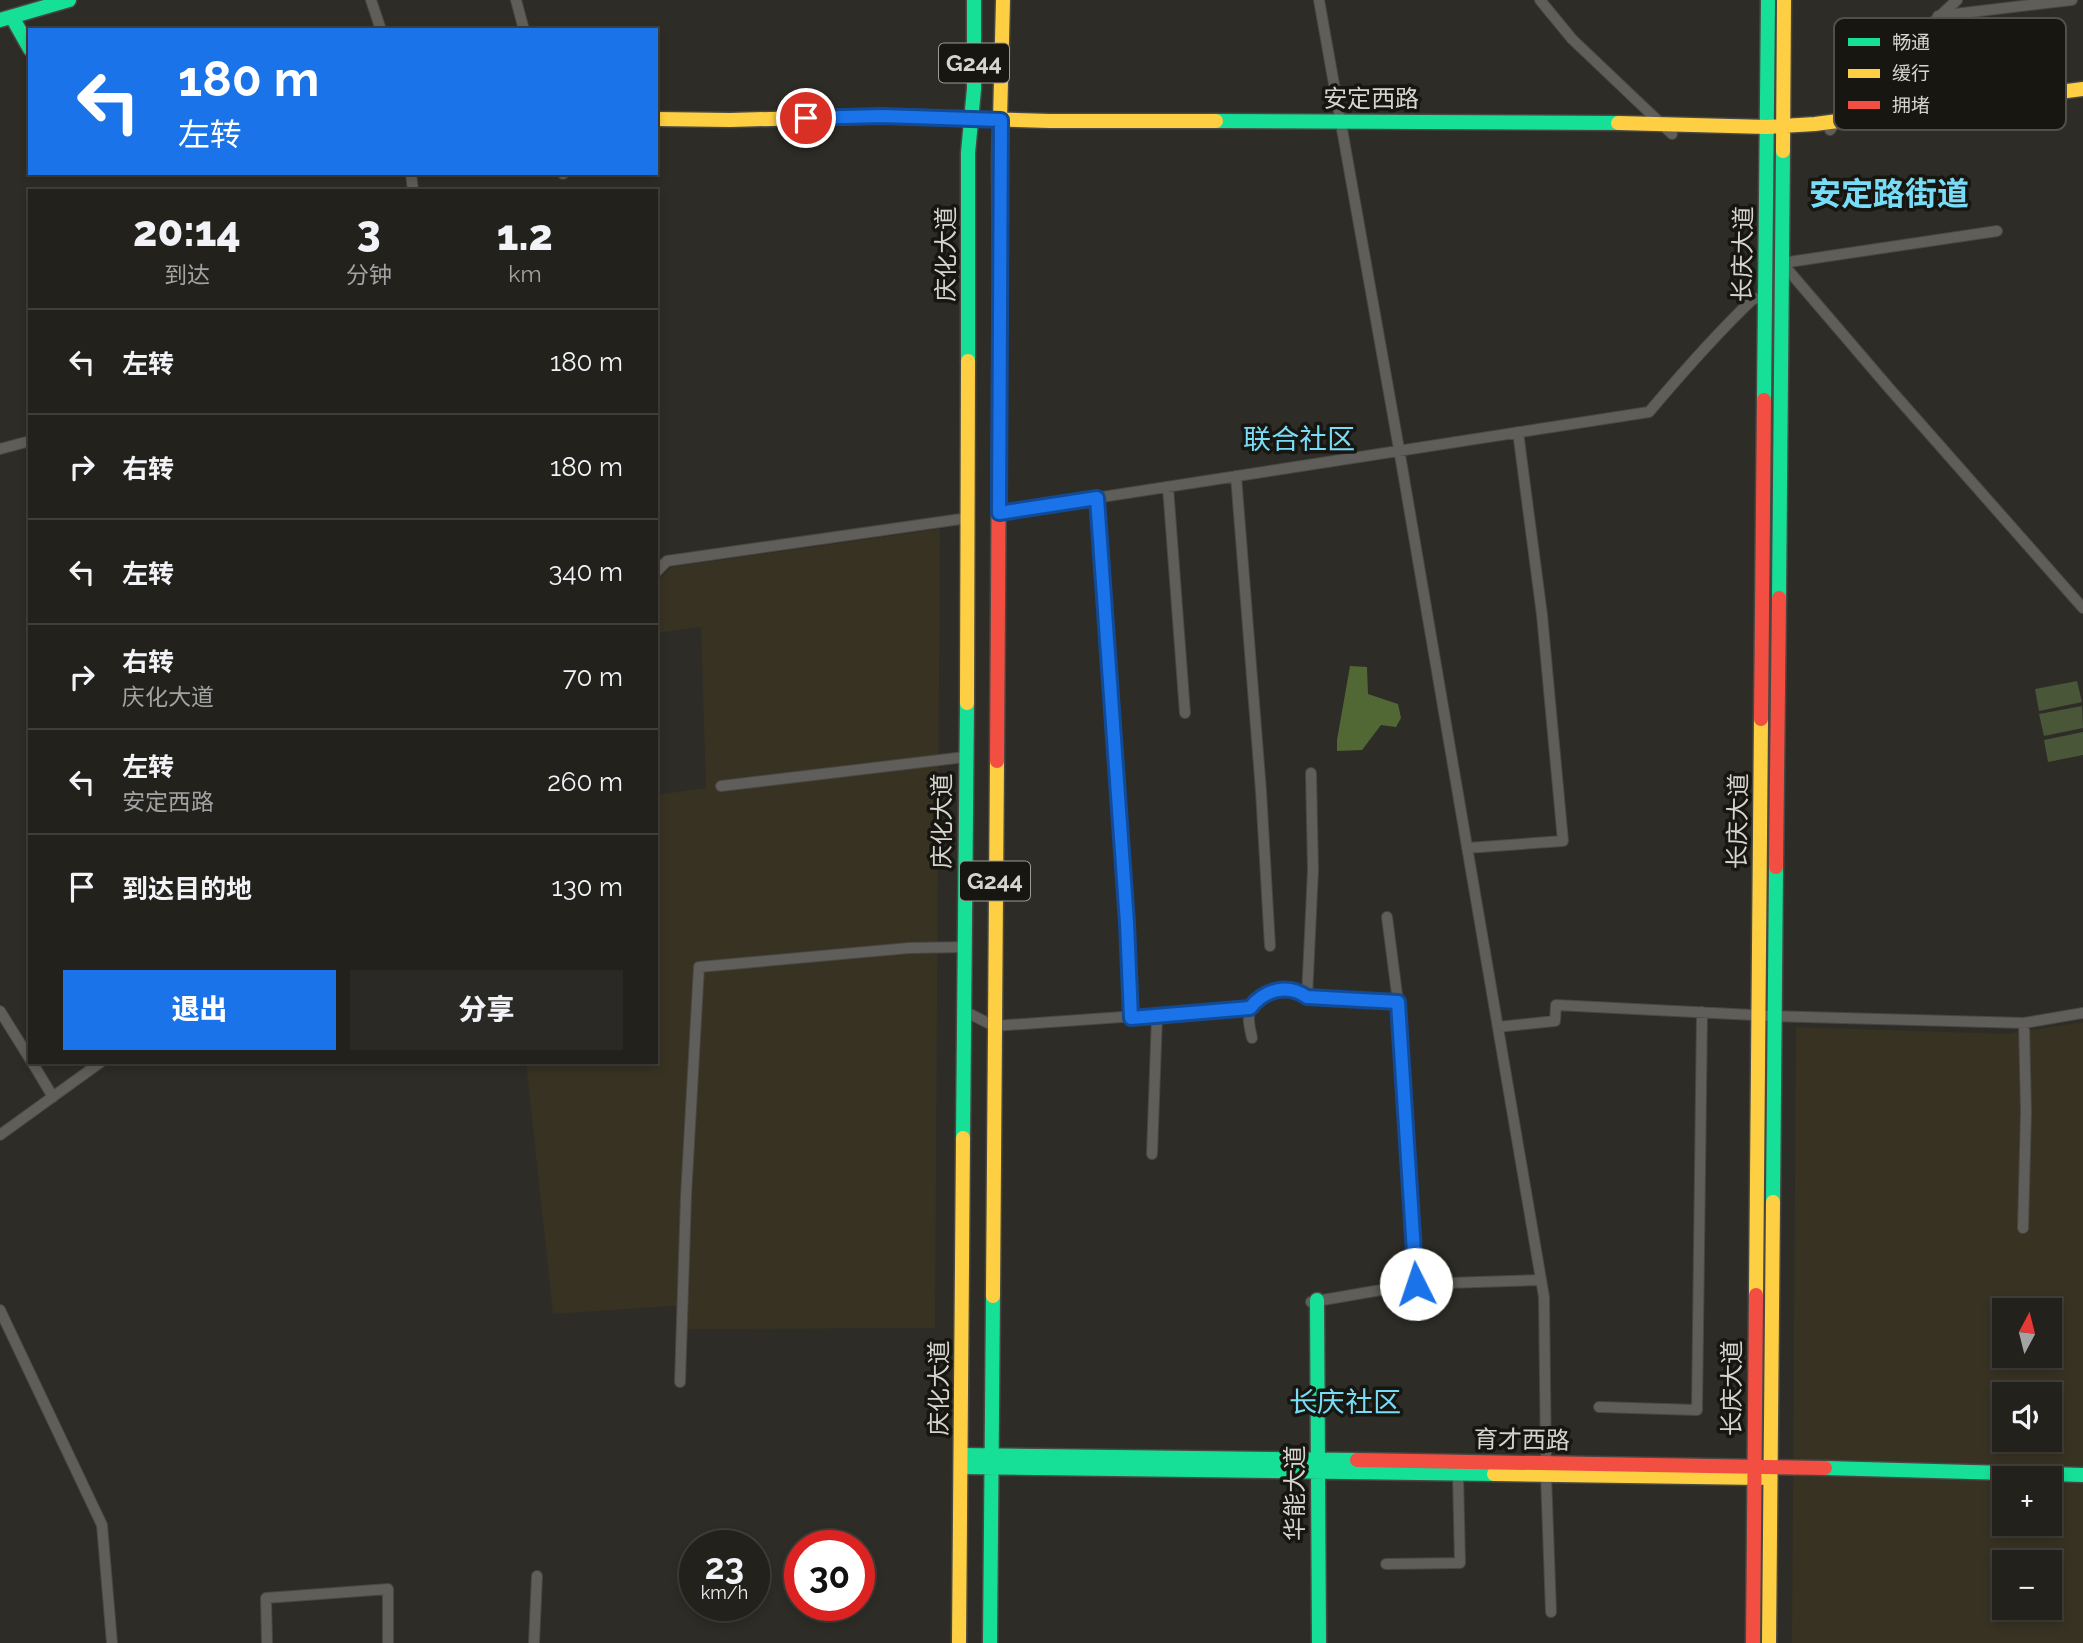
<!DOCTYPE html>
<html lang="zh">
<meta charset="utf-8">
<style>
:root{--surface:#22211c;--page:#2a2925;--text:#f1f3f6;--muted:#a2a3a3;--line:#3f3e3b;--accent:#1a73e8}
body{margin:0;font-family:Raleway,"Noto Sans SC",sans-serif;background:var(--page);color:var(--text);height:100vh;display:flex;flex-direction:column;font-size:26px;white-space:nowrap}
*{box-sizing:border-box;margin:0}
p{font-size:23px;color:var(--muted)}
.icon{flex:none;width:38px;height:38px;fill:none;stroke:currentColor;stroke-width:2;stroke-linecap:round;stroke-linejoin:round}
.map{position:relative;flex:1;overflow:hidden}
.drawer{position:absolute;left:28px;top:189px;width:630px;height:875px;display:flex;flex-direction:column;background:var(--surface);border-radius:0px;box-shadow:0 4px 10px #0003,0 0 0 2px var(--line)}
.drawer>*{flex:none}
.banner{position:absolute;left:28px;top:28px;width:630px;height:147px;border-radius:0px;box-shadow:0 4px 10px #0003,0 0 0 2px var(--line);background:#1a73e8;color:#fff;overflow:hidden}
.needle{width:46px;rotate:7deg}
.fabs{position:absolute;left:1992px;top:1298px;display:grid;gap:14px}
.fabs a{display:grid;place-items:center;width:70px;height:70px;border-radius:0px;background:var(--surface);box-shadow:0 4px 10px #0003,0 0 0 2px var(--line);font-size:35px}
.speed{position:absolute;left:679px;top:1530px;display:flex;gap:14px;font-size:35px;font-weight:700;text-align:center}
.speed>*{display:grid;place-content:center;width:91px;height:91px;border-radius:50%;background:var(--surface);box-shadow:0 4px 10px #0003,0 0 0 2px var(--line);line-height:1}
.speed small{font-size:18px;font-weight:400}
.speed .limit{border:10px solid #d22;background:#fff;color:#111}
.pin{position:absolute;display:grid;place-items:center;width:60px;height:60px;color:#fff;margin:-30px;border:4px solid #fff;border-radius:50%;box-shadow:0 2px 7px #0007}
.me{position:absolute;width:77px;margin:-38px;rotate:356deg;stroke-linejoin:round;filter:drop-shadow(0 0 5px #0008)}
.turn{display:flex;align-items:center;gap:24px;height:147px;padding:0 35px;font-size:32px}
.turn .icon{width:91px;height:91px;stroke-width:2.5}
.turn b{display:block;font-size:49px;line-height:60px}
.eta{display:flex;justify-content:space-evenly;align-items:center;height:119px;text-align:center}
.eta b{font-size:42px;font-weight:800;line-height:49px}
.cta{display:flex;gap:14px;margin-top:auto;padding:14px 35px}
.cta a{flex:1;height:80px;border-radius:0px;background:var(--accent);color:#fff;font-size:28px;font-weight:800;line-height:80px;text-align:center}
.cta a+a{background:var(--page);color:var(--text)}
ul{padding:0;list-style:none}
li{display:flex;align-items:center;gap:21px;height:105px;padding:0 35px;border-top:2px solid var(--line)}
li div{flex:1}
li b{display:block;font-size:26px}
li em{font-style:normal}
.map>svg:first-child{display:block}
.built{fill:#383223;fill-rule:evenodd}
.green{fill:#495638}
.forest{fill:#516835}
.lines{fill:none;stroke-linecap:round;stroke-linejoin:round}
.street-casing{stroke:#484742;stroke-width:12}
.fast-casing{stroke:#484742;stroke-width:17}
.slow-casing{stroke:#484742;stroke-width:17}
.jam-casing{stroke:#484742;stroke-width:17}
.street{stroke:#605e5a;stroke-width:10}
.fast{stroke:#16e098;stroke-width:14}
.slow{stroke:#ffcf43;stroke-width:14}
.jam{stroke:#f24e42;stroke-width:14}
.route-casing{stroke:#114b97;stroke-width:18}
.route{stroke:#1a73e8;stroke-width:12}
.labels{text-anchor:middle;stroke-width:7;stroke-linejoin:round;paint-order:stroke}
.shield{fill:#171611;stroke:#9d9b95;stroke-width:2}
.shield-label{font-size:23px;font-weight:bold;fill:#d6d4ce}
.street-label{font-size:24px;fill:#d6d4ce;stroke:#171611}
.quarter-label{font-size:28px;fill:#79dcf6;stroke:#171611}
.district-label{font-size:32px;font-weight:bold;fill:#79dcf6;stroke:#171611}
.key{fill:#171611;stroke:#504f4a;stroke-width:2}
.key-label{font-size:19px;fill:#d6d4ce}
</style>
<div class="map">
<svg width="2083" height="1643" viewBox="0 0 2083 1643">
<rect width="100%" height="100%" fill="#2e2c26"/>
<!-- built -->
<path class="built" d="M 940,529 L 935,1328 L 683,1329 L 685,1305 L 553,1314 L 526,1062 L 656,1062 L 656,795 L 706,788 L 701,627 L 656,633 L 656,583 L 672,567 Z
M 2083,1022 L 2083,1643 L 1792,1643 L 1796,1027 L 2008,1034 ZM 2004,1311 L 2049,1311 L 2049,1356 L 2004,1356 ZM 2004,1395 L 2049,1395 L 2049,1440 L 2004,1440 ZM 2004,1479 L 2049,1479 L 2049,1524 L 2004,1524 ZM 2004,1563 L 2049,1563 L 2049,1608 L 2004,1608 Z"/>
<!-- green -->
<path class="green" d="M 2077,681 L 2082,702 L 2039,711 L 2035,689 Z
M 2082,706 L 2083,728 L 2044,736 L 2039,714 Z
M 2083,732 L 2083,755 L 2048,762 L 2044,740 Z"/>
<!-- forest -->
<path class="forest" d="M 1350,666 L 1367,667 L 1368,694 L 1398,704 L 1401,718 L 1396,727 L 1381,725 L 1362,750 L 1337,751 L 1337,740 Z"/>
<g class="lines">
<!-- street casing -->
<g class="street-casing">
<path id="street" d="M 371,0 L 381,30
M 516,0 L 524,30
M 1319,0 L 1399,449 L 1544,1297 L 1546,1463
M 1540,0 L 1572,39 L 1672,134
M 1938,16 L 2072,0
M 1830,130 L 1855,95 L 1957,0
M 411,173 L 413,191
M 563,173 L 563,174
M 1782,263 L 1889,388 L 2083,608
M 1782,263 L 1997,231
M 0,449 L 30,441
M 1236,476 L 1261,791 L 1270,946
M 1168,487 L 1185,713
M 1097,498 L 1127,923 L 1131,1018
M 999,513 L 1649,412 C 1682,373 1716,334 1753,299 L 1765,298
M 656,572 L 667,561 L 968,518
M 721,786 L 965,757
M 1467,848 L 1563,841 L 1542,615 L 1518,432
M 1387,917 L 1398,1002 L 1416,1284
M 1307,997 L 1313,870 L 1311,773
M 0,1011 L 30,1059
M 964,1011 L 994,1026 L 1250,1008
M 1498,1027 L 1555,1021 L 1556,1005 L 1773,1016 L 2024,1023 L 2083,1013
M 1252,1038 C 1250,1029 1247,1018 1250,1010 C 1255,993 1282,984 1298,990 C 1301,992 1304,995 1307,997 L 1398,1002
M 32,1062 L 53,1097
M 0,1135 L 101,1062
M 1152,1154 L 1157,1016
M 2023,1228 L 2026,1112 L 2024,1023
M 1311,1302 L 1416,1284 L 1541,1280
M 0,1310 L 102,1525 L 112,1643
M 680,1382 L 686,1196 L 699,967 L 909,948 L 965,947
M 1599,1407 L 1697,1410 L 1702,1012
M 1546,1475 L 1551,1612
M 1386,1564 L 1460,1563 L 1458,1474
M 267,1643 L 266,1598 L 388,1589 L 388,1643
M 534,1643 L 537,1576"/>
</g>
<!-- fast casing -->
<g class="fast-casing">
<path id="fast" d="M 12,17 L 30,49
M 0,20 L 69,0
M 1216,121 L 1618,123
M 968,361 L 968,153 L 974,89 L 974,0
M 1764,400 L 1768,0
M 1779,598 L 1783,151
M 963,1138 L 967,703
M 1773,1202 L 1776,867
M 1317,1300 L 1319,1643
M 961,1455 L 1357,1460
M 961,1467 L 1494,1474
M 1825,1468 L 2083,1475
M 990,1643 L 993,1296"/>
</g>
<!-- slow casing -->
<g class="slow-casing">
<path id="slow" d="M 656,119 L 730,120 L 882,116 L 1050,121 L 1216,121
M 1618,123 L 1767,127 L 1815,124 L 2083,89
M 1783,151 L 1784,0
M 1000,276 L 999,161 L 1003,0
M 967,703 L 968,361
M 1756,1295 L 1761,719
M 993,1296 L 997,761
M 1494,1474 L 1761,1478
M 959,1643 L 963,1138
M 1769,1643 L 1773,1202"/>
</g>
<!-- jam casing -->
<g class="jam-casing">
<path id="jam" d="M 1761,719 L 1764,400
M 997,761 L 1000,276
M 1776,867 L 1779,598
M 1357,1460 L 1825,1468
M 1753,1643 L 1756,1295"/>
</g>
<!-- street -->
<use href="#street" class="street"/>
<!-- fast -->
<use href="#fast" class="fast"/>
<!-- slow -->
<use href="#slow" class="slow"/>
<!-- jam -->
<use href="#jam" class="jam"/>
</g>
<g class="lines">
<!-- route casing -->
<g class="route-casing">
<path id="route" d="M 806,118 L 882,116 L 1001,120 L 999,513 L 1097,498 L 1127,923 L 1131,1018 L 1250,1008 C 1264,990 1287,983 1307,997 L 1398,1002 L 1416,1284"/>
</g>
<!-- route -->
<use href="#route" class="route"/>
</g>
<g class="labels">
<!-- shield labels -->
<g class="shield">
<rect x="939" y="43.5" width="70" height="39" rx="5"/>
<rect x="960" y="861.5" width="70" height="39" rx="5"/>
</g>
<g class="shield-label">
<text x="974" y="71">G244</text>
<text x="995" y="889">G244</text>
</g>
<!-- street labels -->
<g class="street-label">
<text x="1371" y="107">安定西路</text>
<text transform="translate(946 254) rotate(-90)" y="8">庆化大道</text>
<text transform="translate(1743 254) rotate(-89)" y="8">长庆大道</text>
<text transform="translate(942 821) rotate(-90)" y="8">庆化大道</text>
<text transform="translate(1738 821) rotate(-89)" y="8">长庆大道</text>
<text transform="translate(939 1388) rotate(-90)" y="8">庆化大道</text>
<text transform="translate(1732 1388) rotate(-90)" y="8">长庆大道</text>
<text transform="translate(1522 1440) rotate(1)" y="8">育才西路</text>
<text transform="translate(1295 1493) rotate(-90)" y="8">华能大道</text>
</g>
<!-- quarter labels -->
<g class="quarter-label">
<text x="1299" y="449">联合社区</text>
<text x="1345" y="1412">长庆社区</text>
</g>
<!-- district labels -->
<g class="district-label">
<text x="1889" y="205">安定路街道</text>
</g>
</g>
<!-- legend -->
<rect x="1834" y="18" width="232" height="112" rx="10" class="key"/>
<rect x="1848" y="38" width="32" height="8" fill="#16e098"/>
<rect x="1848" y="69" width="32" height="9" fill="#ffcf43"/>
<rect x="1848" y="101" width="32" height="8" fill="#f24e42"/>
<g class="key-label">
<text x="1892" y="49">畅通</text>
<text x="1892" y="80">缓行</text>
<text x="1892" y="112">拥堵</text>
</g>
</svg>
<div class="fabs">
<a><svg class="needle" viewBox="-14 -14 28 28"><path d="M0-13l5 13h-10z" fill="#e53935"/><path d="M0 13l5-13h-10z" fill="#a2a3a3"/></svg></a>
<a><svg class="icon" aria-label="sound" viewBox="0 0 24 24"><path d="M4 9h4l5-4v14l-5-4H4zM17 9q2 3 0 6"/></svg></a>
<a>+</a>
<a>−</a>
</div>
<div class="speed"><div>23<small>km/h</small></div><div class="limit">30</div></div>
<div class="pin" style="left:806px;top:118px;background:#d93025"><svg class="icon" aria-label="arrive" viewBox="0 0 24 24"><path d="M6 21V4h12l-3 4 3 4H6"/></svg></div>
<svg class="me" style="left:1416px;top:1284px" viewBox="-20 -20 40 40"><circle r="19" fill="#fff"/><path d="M0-13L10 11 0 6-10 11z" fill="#1a73e8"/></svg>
<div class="banner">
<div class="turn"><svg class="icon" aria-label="left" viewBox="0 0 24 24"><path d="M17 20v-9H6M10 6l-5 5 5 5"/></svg><div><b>180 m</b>左转</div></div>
</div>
<section class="drawer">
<div class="eta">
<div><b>20:14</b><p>到达</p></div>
<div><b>3</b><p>分钟</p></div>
<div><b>1.2</b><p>km</p></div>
</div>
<ul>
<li><svg class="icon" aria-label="left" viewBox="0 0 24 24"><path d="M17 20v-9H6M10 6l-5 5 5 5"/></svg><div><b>左转</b></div><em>180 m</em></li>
<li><svg class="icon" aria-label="right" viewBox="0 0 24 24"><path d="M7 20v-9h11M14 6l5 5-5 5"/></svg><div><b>右转</b></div><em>180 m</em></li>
<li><svg class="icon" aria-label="left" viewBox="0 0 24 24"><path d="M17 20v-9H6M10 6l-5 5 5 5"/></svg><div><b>左转</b></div><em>340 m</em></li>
<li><svg class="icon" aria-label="right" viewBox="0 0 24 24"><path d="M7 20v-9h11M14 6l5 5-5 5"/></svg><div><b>右转</b><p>庆化大道</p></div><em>70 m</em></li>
<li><svg class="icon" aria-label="left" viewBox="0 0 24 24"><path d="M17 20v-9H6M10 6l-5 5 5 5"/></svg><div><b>左转</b><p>安定西路</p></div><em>260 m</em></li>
<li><svg class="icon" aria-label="arrive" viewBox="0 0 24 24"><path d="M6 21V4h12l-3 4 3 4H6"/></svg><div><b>到达目的地</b></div><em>130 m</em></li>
</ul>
<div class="cta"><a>退出</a><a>分享</a></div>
</section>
</div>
